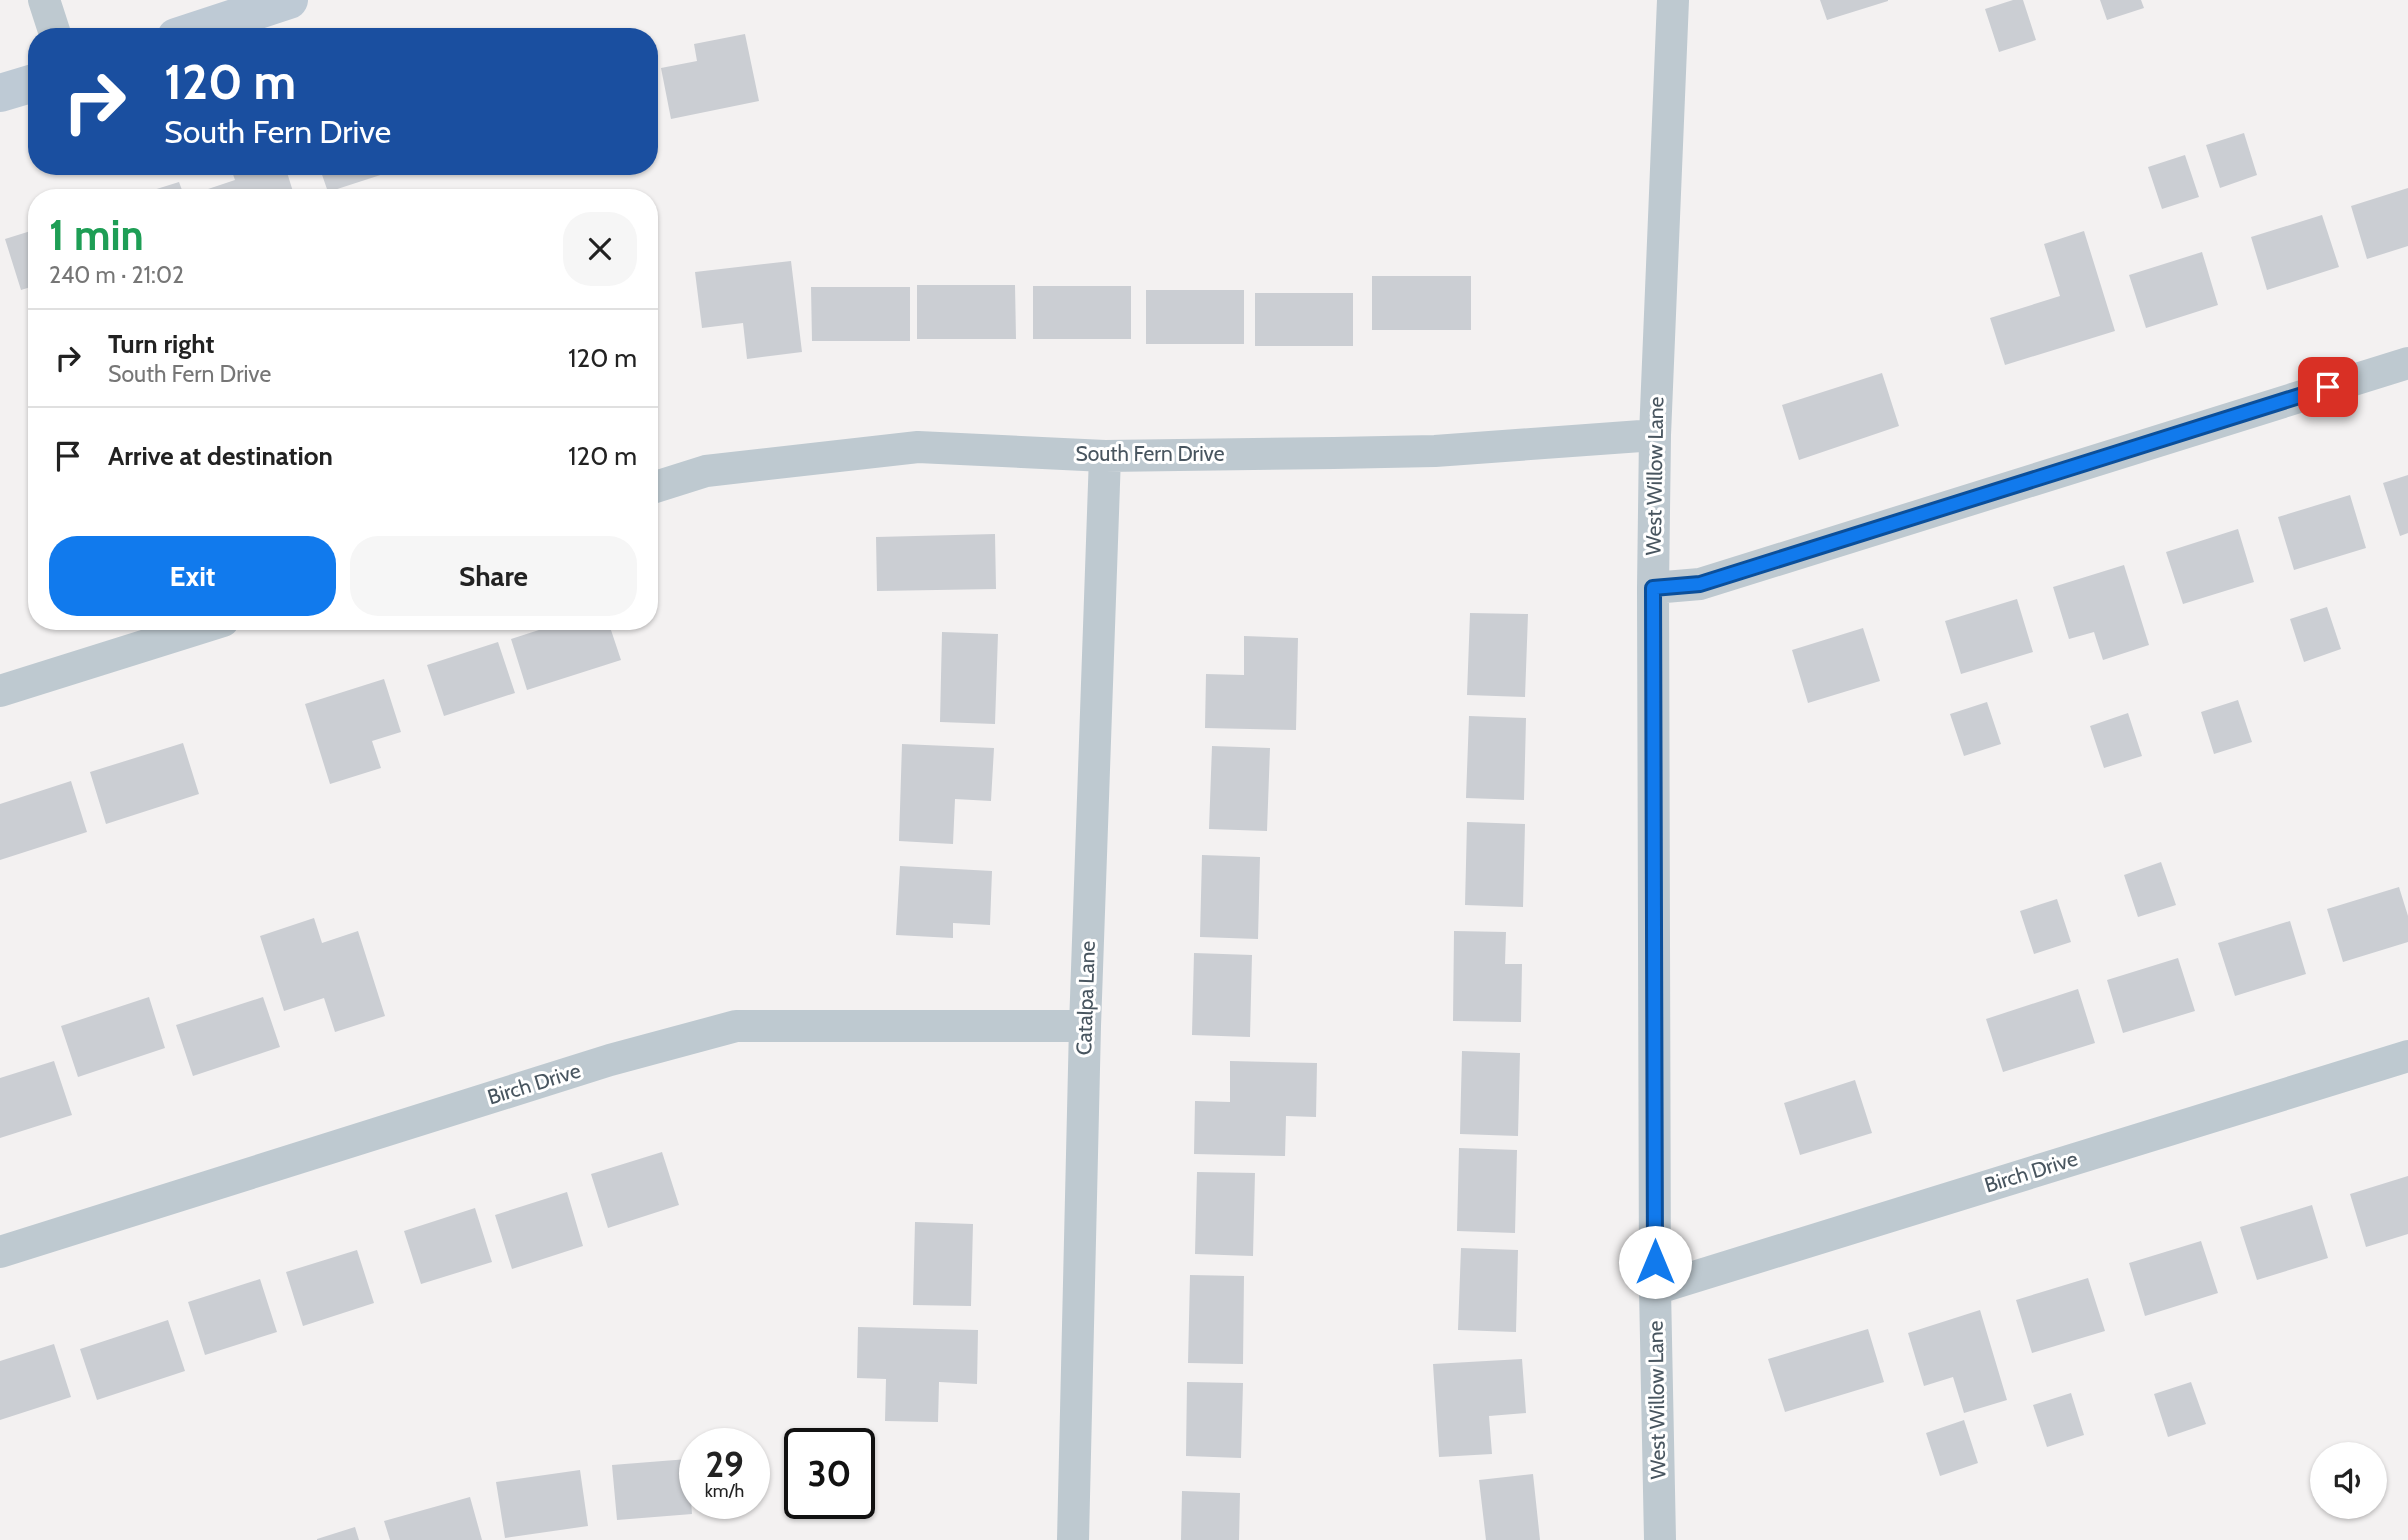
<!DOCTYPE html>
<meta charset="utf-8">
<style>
:root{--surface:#fff;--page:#f6f6f6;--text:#222;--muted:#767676;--line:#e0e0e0;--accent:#117aed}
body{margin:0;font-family:Cabin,sans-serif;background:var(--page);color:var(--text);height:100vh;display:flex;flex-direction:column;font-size:26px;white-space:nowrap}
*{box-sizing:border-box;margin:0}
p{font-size:23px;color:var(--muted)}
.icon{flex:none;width:38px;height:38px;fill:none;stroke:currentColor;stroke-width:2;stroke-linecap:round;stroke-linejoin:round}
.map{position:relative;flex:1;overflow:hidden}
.sheet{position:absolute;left:28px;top:189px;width:630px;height:441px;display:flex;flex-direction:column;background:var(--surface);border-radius:28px;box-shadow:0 2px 5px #0004}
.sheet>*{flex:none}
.hud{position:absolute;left:28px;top:28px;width:630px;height:147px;border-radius:28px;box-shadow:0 2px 5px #0004;background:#1a4fa0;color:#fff;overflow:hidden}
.tools{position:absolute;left:2310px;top:1442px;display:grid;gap:14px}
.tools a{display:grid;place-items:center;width:77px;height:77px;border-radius:50%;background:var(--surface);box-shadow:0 2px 5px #0004;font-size:35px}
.speed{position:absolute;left:679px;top:1428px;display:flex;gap:14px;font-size:35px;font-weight:700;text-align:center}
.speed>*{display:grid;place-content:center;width:91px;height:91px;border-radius:50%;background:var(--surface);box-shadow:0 2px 5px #0004;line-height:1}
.speed small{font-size:18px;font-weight:400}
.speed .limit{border:4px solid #111;border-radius:10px;background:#fff;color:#111}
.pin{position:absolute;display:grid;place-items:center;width:60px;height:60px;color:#fff;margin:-30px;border-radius:14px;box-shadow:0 4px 10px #0006}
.me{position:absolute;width:77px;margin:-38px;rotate:0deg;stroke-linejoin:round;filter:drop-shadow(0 0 5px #0008)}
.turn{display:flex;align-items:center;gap:24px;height:147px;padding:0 21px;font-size:32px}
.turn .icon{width:91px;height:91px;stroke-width:2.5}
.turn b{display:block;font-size:49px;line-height:60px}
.round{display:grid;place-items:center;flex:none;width:74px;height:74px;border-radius:28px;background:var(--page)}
.headline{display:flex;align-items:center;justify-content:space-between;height:119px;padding:0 21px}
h1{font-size:42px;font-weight:800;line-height:52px;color:#1e9e55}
.action{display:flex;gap:14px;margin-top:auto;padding:14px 21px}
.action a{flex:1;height:80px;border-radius:28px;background:var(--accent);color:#fff;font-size:28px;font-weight:800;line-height:80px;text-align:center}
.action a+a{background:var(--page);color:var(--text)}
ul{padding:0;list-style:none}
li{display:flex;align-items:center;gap:21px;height:98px;padding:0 21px;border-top:2px solid var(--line)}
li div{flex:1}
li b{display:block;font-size:26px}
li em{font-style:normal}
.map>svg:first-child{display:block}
.building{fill:#cbced3}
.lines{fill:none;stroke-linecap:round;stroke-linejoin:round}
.street{stroke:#bec9d0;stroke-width:32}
.secondary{stroke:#becad5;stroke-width:38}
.route-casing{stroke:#0b4f9a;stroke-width:18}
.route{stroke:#117aed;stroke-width:12}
.labels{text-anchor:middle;stroke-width:6;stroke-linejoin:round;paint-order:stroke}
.street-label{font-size:21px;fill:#48555f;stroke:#fff}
</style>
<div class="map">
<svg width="2408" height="1540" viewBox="0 0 2408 1540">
<rect width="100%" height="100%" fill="#f3f1f1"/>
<!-- building -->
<path class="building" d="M 1820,0 L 1888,0 L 1888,1 L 1827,20 Z
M 2013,0 L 2023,0 L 2036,40 L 1999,52 L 1985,9 Z
M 2100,0 L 2141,0 L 2144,8 L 2107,20 Z
M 745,34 L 759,101 L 671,119 L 661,68 L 697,61 L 694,44 Z
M 2244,133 L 2257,175 L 2220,188 L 2206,145 Z
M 2185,155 L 2199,197 L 2162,209 L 2148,167 Z
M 230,166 L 285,166 L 295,198 L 201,198 L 199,192 L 235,180 Z
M 319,166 L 398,166 L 399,169 L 328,192 Z
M 179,182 L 185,198 L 131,198 L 131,197 Z
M 2408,188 L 2408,246 L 2367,259 L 2351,206 Z
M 2322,215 L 2339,267 L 2267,290 L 2251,237 Z
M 37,229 L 37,285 L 21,290 L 5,239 Z
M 2084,231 L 2115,331 L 2005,365 L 1990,318 L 2060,296 L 2044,244 Z
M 2202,252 L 2218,305 L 2146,328 L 2129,275 Z
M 791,261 L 802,352 L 747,359 L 743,323 L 702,328 L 695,272 Z
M 1372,276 L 1471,276 L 1471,330 L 1372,330 Z
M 917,285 L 1015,285 L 1016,339 L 917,339 Z
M 1033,286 L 1131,286 L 1131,339 L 1033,339 Z
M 811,287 L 910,287 L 910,341 L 812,341 Z
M 1146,290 L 1244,290 L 1244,344 L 1146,344 Z
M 1255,293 L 1353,293 L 1353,346 L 1255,346 Z
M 1882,373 L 1899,426 L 1799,460 L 1782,405 Z
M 2408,475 L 2408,533 L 2400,536 L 2383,483 Z
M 2350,495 L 2366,548 L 2294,570 L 2278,517 Z
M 2238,529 L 2254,582 L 2183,604 L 2166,552 Z
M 995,534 L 996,589 L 877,591 L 876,537 Z
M 2124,565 L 2149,645 L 2103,660 L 2094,632 L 2069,639 L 2053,587 Z
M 2017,599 L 2033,652 L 1961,674 L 1945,621 Z
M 2327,607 L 2341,649 L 2304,662 L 2290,619 Z
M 1470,613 L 1528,614 L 1525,697 L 1467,695 Z
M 567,621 L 608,621 L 621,660 L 527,690 L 511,639 Z
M 1863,628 L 1880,681 L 1808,703 L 1792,650 Z
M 942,632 L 998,634 L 995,724 L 940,722 Z
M 1244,636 L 1298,638 L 1296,730 L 1205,728 L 1206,674 L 1244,675 Z
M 498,642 L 515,693 L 444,716 L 427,665 Z
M 384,679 L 401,732 L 372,741 L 381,768 L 330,784 L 305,704 Z
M 2238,700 L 2252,742 L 2214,754 L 2201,712 Z
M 1987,702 L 2001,744 L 1964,756 L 1950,714 Z
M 2128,713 L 2142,756 L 2104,768 L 2090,726 Z
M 1469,716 L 1526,718 L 1524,800 L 1466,798 Z
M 183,743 L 199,794 L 106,824 L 90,772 Z
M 902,744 L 994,748 L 991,801 L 955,799 L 953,844 L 899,841 Z
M 1212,746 L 1270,748 L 1267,831 L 1209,829 Z
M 71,781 L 87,832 L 0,860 L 0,804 Z
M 1467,822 L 1525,824 L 1523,907 L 1465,905 Z
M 1202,855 L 1260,857 L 1258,939 L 1200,937 Z
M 2161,862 L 2176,905 L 2138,917 L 2124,875 Z
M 900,866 L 992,871 L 990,925 L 953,923 L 953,938 L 896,935 Z
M 2399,887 L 2408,916 L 2408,942 L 2343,962 L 2327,909 Z
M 2057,899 L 2071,942 L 2034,954 L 2020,911 Z
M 314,918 L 322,943 L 358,931 L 385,1016 L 335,1032 L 324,998 L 284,1011 L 260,936 Z
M 2290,921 L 2306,974 L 2235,996 L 2218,943 Z
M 1454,931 L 1506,932 L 1505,964 L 1522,964 L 1521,1022 L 1453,1021 Z
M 1194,953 L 1252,955 L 1250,1037 L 1192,1035 Z
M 2178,958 L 2195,1011 L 2123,1033 L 2107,980 Z
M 2078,989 L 2095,1043 L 2003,1072 L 1986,1019 Z
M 149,997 L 165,1048 L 78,1077 L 61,1026 Z
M 263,997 L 280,1047 L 193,1076 L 176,1025 Z
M 1462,1051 L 1520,1053 L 1518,1136 L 1460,1134 Z
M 54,1061 L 72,1115 L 0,1138 L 0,1078 Z
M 1230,1061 L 1317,1063 L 1316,1117 L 1286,1116 L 1285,1156 L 1194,1154 L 1195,1101 L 1230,1102 Z
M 1855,1080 L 1872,1133 L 1800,1155 L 1784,1103 Z
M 1459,1148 L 1517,1150 L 1515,1233 L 1457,1231 Z
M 662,1152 L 679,1205 L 608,1228 L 591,1174 Z
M 1197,1172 L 1255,1173 L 1253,1256 L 1195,1254 Z
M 2408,1176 L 2408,1234 L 2366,1247 L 2350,1194 Z
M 567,1192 L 583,1246 L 512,1269 L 495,1215 Z
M 2312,1205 L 2328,1258 L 2257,1280 L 2240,1227 Z
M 475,1208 L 492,1262 L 421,1284 L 404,1231 Z
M 915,1222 L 973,1224 L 971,1306 L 913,1305 Z
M 2201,1241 L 2218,1293 L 2145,1316 L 2129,1263 Z
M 1461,1248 L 1518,1250 L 1516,1332 L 1458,1330 Z
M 357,1250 L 374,1303 L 303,1326 L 286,1272 Z
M 1190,1275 L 1244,1276 L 1243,1364 L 1188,1363 Z
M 2088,1278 L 2105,1331 L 2032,1353 L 2016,1300 Z
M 260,1279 L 277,1332 L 205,1355 L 188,1302 Z
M 1980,1310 L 2007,1400 L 1964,1413 L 1953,1377 L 1924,1386 L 1908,1333 Z
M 168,1320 L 185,1371 L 97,1400 L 80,1349 Z
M 858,1327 L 978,1330 L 977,1384 L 939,1382 L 938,1422 L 885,1421 L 886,1379 L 857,1378 Z
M 1868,1329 L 1884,1382 L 1785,1412 L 1768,1359 Z
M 54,1344 L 71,1397 L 0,1420 L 0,1361 Z
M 1522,1359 L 1526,1413 L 1489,1416 L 1492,1454 L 1439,1457 L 1433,1364 Z
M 1187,1382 L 1243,1383 L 1241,1458 L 1186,1456 Z
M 2191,1382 L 2206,1424 L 2168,1437 L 2154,1394 Z
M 2071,1393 L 2084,1435 L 2047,1447 L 2033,1405 Z
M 1964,1420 L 1978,1463 L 1940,1476 L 1926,1433 Z
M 688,1459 L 692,1514 L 617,1520 L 612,1465 Z
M 580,1470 L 588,1526 L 505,1538 L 496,1482 Z
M 1533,1474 L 1540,1540 L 1486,1540 L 1479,1480 Z
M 1182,1491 L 1240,1493 L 1239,1540 L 1181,1540 Z
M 470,1497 L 482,1540 L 390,1540 L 384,1521 Z
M 355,1527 L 359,1540 L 317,1540 L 317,1539 Z"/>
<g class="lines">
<!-- street -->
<path class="street" d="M 44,0 L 56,37
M 649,489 L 706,471 L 918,447 L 1105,456 L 1334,453 L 1435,451 L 1655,435
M 1653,588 L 1700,584 L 2408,363
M 0,691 L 223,621
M 0,1252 L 610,1060 L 736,1026 L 1085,1026
M 1655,1289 L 2408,1056
M 1073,1540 L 1085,1026 L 1105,456
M 1660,1540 L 1655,1289 L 1653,588 L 1655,435 L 1673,0"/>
<!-- secondary -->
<path class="secondary" d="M 176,37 L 289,0
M 0,93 L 37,82"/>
</g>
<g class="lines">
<!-- route casing -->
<g class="route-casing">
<path id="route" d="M 1655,1262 L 1653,588 L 1700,584 L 2328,387"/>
</g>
<!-- route -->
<use href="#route" class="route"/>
</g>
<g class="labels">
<!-- street labels -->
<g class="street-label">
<text x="1150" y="461">South Fern Drive</text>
<text transform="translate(1655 476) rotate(-89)" y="7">West Willow Lane</text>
<text transform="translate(1086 998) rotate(-88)" y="7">Catalpa Lane</text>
<text transform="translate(534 1084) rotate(-17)" y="7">Birch Drive</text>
<text transform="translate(2031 1172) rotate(-17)" y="7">Birch Drive</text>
<text transform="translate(1657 1400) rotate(-91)" y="7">West Willow Lane</text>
</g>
</g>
</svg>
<div class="tools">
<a><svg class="icon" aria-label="sound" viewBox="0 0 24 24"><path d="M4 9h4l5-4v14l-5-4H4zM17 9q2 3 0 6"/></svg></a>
</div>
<div class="speed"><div>29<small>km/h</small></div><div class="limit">30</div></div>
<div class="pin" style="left:2328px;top:387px;background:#d93025"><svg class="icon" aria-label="arrive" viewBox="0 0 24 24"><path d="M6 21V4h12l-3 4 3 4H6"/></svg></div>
<svg class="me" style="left:1655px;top:1262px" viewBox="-20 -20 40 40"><circle r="19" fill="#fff"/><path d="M0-13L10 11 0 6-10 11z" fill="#117aed"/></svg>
<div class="hud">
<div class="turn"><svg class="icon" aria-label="right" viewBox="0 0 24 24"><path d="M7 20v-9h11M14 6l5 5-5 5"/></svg><div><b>120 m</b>South Fern Drive</div></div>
</div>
<section class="sheet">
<div class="headline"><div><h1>1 min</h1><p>240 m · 21:02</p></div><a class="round"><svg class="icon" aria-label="close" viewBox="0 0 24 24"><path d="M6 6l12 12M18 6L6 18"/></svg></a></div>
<ul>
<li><svg class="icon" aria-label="right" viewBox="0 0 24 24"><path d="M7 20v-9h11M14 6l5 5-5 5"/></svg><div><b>Turn right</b><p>South Fern Drive</p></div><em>120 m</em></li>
<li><svg class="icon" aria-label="arrive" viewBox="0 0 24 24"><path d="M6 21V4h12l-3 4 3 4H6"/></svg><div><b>Arrive at destination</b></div><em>120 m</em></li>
</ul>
<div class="action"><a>Exit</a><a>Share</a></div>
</section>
</div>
